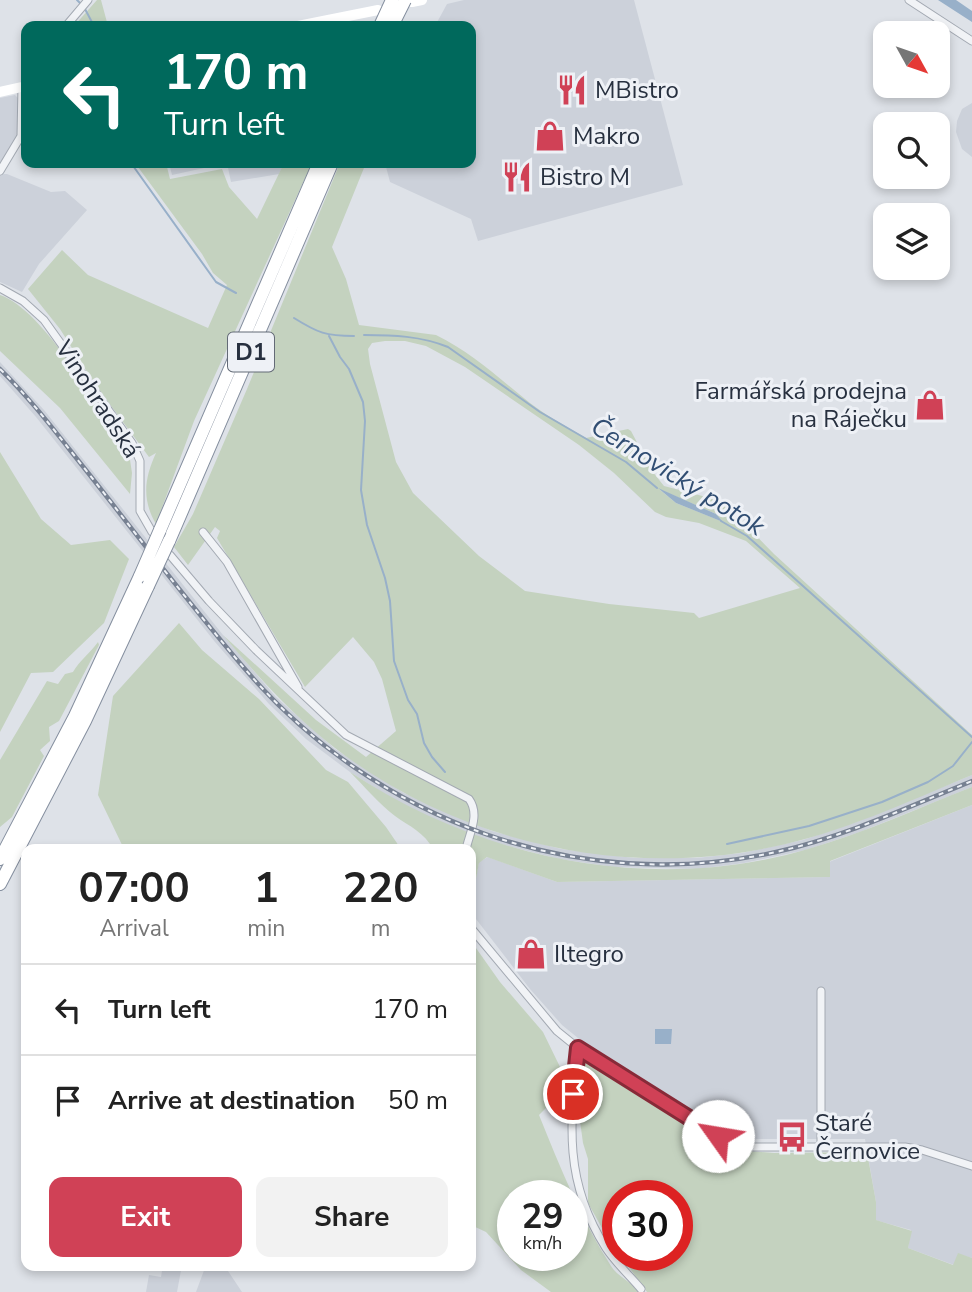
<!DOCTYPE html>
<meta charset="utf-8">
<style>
:root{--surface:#fff;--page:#f2f2f2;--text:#222;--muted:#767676;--line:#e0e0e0;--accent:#d04156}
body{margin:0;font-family:"Nunito Sans",sans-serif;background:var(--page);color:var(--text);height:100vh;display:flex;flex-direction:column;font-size:26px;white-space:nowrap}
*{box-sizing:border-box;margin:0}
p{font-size:23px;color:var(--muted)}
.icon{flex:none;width:38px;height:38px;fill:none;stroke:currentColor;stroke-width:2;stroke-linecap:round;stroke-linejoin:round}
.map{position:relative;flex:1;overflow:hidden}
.side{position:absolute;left:21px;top:844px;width:455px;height:427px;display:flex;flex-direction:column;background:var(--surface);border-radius:14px;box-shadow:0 4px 10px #0003}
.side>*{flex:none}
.guide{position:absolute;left:21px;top:21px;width:455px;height:147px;border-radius:14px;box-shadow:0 4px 10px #0003;background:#00695c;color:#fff;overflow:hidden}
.needle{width:46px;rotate:130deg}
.tools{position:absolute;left:873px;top:21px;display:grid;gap:14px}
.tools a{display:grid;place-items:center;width:77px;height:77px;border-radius:14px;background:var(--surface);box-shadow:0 4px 10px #0003;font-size:35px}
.speed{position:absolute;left:497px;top:1180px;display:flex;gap:14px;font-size:35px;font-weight:700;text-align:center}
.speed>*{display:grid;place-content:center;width:91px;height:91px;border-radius:50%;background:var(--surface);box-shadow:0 4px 10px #0003;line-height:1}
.speed small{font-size:18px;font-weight:400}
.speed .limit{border:10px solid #d22;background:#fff;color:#111}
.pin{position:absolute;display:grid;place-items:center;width:60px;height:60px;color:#fff;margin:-30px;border:4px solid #fff;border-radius:50%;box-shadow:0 2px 7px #0007}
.me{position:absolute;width:77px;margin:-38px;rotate:302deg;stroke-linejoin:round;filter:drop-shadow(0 0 5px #0008)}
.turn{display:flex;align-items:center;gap:24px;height:147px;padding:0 28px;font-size:32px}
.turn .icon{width:91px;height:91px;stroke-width:2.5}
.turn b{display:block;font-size:49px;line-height:60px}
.eta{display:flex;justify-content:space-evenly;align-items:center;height:119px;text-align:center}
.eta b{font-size:42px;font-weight:700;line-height:49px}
.primary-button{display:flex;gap:14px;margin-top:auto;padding:14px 28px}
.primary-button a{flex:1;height:80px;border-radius:14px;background:var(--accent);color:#fff;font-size:28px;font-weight:700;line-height:80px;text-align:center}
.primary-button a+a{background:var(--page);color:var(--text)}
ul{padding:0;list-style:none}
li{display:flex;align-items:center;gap:21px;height:91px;padding:0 28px;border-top:2px solid var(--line)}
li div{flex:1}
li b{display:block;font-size:26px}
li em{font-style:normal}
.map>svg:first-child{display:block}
.built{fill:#ccd1da}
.green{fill:#c4d2bf;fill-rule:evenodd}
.water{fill:#98b0c9}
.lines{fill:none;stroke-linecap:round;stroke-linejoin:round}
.stream{stroke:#98b0c9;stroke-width:2}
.minor-casing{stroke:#a3a9b2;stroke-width:9}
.motorway-casing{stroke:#858f9f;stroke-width:14}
.minor{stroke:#f1f3f6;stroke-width:7}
.secondary{stroke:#fff;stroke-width:10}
.motorway{stroke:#fff;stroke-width:12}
.rail-casing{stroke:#778192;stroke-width:4.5}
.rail{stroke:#eef1f6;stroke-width:2;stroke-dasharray:5;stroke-linecap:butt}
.motorway-bridge-casing{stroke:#858f9f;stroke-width:14;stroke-linecap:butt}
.motorway-bridge{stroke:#fff;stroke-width:12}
.route-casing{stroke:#872a38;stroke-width:18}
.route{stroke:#d04156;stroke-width:12}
.labels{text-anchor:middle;stroke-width:6;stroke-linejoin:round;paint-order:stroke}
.shield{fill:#eef1f6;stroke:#636a76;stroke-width:2}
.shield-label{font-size:23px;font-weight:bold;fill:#27303f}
.poi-label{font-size:24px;fill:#27303f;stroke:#eef1f6;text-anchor:start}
.street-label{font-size:24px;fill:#27303f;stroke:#eef1f6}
.water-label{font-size:26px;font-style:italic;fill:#314e73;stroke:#eef1f6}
</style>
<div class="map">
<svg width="972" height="1292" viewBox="0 0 972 1292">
<rect width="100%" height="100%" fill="#dee2e8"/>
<!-- built -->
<path class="built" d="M 464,0 L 634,0 L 683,185 L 478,241 L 471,219 L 390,182 L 385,163 L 471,163 L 471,26 L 435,26 L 447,4 Z
M 15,95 L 18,98 L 17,136 L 0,165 L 0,98 Z
M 972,103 L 972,157 L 962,149 L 956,132 L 957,121 L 962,109 Z
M 169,163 L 284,163 L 279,174 L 231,182 L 227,163 L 172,175 Z
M 0,174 L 7,174 L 51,192 L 65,191 L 87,210 L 39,264 L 22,292 L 0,282 Z
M 0,362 L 44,410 L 223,635 L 276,697 L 335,749 L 404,793 L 492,831 L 561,849 L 634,858 L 697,858 L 742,853 L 803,840 L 856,822 L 972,775 L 972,787 L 860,832 L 806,850 L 744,863 L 698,869 L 614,867 L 559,859 L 489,841 L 435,820 L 399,803 L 350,772 L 306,739 L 269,704 L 215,642 L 36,417 L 0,376 Z
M 972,805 L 972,1258 L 958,1254 L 954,1265 L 908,1248 L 911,1230 L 875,1220 L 876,1202 L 865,1139 L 749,1139 L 715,1127 L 594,1051 L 562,1025 L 530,989 L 476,919 L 472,900 L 479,862 L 488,857 L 557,882 L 830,877 L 829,862 Z
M 163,1265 L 182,1265 L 177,1292 L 146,1292 L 149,1275 L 161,1277 Z
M 206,1265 L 224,1265 L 242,1292 L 196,1292 Z"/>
<!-- green -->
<path class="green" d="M 97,0 L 101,0 L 108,26 L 74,26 Z
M 135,163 L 166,163 L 170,179 L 222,169 L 229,187 L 257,219 L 284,163 L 312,163 L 194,421 L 156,524 C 142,500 144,479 156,453 L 149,457 L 94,383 L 60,329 L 28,289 L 62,250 L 88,275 L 208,328 L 227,285 L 213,273 L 202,254 Z
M 340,163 L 366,163 L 332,247 L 346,279 L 359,325 L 436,335 C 471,352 500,379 530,403 C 547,416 567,427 586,438 L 628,429 L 631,431 L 652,471 L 664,486 L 710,498 L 729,508 L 774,554 L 972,735 L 972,775 C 907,802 841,833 772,847 C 622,879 457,842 335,748 C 293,716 258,677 223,635 L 316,720 L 366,757 L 396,731 L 382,679 L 374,662 L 353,637 L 305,687 L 217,538 L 220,531 L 215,527 L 188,565 L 174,547 L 193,514 L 247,389 ZM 385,341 L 405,341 L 426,346 L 465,367 L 579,445 L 614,473 L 655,512 L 666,517 L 699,523 L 746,541 L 800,588 L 699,618 L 694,613 L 609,604 L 525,591 L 479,556 L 413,493 L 396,462 L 370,364 L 368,349 L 372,343 ZM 659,489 L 716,514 L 721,521 L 676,503 Z
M 0,295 C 44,309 102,414 129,453 L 132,473 L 130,494 L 60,408 L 0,351 Z
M 0,452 L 41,519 L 71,545 L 110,540 L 129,559 L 104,623 L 53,672 L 31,673 L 0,732 Z
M 179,623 L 202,650 L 259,699 L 326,770 L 348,782 L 386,827 L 401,849 L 124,849 L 98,795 L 113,696 Z
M 98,642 L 99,645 L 59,721 L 49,727 L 50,741 L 40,750 L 44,756 L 12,817 L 0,827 L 0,838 L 0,760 L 47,681 L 58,684 L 65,674 L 73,672 C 80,660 90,653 98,642 Z
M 350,772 C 484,860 652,895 808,849 C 864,833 918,808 972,787 L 972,805 L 830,861 L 830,877 L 557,882 L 487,857 L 479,863 L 472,900 L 476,919 L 471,912 L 471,849 L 433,849 C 425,833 409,826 395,816 C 379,804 364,786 350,772 Z
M 471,941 L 500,982 L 543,1032 L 561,1069 L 561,1093 L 539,1115 C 560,1167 581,1219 611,1266 C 618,1277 631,1281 638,1292 L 551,1292 L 521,1270 L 486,1232 L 471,1225 ZM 513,1195 L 572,1195 L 572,1255 L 513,1255 Z
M 589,1060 L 705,1135 L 738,1150 L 774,1153 L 867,1152 L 876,1202 L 876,1220 L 912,1231 L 908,1248 L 953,1265 L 958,1253 L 972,1258 L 972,1292 L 647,1292 L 620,1255 L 677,1255 L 677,1195 L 618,1195 L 618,1251 L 607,1237 L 588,1203 L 588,1159 L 583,1143 L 580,1121 L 575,1108 L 580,1063 Z"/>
<!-- water -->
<path class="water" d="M 938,0 L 956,0 L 972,11 L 972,22 Z
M 658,488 L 716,514 L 723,522 L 676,503 Z
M 655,1029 L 672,1029 L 671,1044 L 655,1044 Z"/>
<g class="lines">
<!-- stream -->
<path class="stream" d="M 77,0 L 81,4
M 85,9 L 94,26
M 131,163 L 216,282 L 236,293
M 294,318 C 318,333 326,336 354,336
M 364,335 C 393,335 421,336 448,347 L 540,412 L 626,462 L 657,488
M 329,336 L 340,357 L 349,369 L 363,402 L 365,421 L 361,490 L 367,525 L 385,578 L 390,601 L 394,661 L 408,700 L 417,714 L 424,743 L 432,757 L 445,772
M 721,521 L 747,536 L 972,737
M 727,844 L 809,826 L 882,802 L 928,782 L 953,766 L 972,742"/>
<!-- minor casing -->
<g class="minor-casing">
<path id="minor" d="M 909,0 L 972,41
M 66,26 L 88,0
M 0,171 L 21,136 L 22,87
M 0,288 L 23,301 L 44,320 L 132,443 L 140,461 L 140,511 L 152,532
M 203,532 L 227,562 L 298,687
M 170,555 L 209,601 L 256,650 L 346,735 L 469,799 C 480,814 470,832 466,849
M 471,928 L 557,1031 L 578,1048 L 718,1136 L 734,1142 L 753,1147 L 905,1147 L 922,1150 L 972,1166
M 821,991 L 821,1147
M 578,1048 C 570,1123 563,1181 606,1248 C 616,1263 630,1276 641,1289"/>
</g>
<!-- motorway casing -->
<g class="motorway-casing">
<path id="motorway" d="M 160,530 L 319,163
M 169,541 L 332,163
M 0,859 L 75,716 L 140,576
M 0,884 L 85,721 L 148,586"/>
</g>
<!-- minor -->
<use href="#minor" class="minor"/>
<!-- secondary -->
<path class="secondary" d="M 412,2 L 422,0
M 298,26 L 378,10
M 0,92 L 26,86"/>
<!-- motorway -->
<use href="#motorway" class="motorway"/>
<!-- rail casing -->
<g class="rail-casing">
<path id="rail" d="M 0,369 C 33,401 60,438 89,474 C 140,539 191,606 245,669 C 375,821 579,896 776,852 C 844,837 908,807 972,781"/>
</g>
<!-- rail -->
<use href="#rail" class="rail"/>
<!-- motorway-bridge casing -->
<g class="motorway-bridge-casing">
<path id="motorway-bridge" d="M 380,26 L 392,0
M 392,26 L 405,0
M 140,576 L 160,530
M 148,586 L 169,541"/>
</g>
<!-- motorway-bridge -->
<use href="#motorway-bridge" class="motorway-bridge"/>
</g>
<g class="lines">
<!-- route casing -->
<g class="route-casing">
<path id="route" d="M 573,1094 L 578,1048 L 718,1136"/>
</g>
<!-- route -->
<use href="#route" class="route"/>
</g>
<!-- icons -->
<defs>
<g id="restaurant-bare" transform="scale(2.415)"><path d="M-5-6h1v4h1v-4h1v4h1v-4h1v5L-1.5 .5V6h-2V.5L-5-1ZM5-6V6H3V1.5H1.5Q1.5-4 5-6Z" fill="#d04156" stroke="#eef1f6" stroke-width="2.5" paint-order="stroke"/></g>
<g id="shop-bare" transform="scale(2.415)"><path d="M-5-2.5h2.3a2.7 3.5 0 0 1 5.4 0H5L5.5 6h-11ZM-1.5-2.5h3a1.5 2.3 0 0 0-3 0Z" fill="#d04156" stroke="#eef1f6" stroke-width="2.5" paint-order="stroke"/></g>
<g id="bus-bare" transform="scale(2.415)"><path d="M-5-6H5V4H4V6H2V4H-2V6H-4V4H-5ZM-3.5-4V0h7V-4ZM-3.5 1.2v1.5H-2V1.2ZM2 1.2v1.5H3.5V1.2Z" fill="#d04156" stroke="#eef1f6" stroke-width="2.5" paint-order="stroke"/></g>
</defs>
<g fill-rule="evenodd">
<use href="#restaurant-bare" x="572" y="90"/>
<use href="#shop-bare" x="550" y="136"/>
<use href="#restaurant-bare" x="517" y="177"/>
<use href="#shop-bare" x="930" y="405"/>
<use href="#shop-bare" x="531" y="954"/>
<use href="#bus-bare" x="792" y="1137"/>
</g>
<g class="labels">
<!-- shield labels -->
<rect class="shield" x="228" y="332.5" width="46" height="39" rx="5"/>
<g class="shield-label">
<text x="251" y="360">D1</text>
</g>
<!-- poi labels -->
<g class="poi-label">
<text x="595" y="98">MBistro</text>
<text x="573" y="144">Makro</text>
<text x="540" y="185">Bistro M</text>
<text x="907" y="399" text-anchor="end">Farmářská prodejna<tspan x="907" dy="28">na Ráječku</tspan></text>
<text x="554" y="962">Iltegro</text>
<text x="815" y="1131">Staré<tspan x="815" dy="28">Černovice</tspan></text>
</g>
<!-- street labels -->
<g class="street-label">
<text transform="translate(98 399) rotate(57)" y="8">Vinohradská</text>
</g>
<!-- water labels -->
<g class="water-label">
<text transform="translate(678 476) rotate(32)" y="9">Černovický potok</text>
</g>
</g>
</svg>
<div class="tools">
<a><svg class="needle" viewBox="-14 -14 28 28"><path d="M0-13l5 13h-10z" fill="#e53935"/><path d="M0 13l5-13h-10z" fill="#767676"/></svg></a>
<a><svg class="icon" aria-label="search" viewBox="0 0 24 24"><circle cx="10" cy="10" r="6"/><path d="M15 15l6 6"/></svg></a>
<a><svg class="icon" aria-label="layers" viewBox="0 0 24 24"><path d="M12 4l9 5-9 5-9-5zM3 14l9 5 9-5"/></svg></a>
</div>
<div class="speed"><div>29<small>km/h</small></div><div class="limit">30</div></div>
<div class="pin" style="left:573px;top:1094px;background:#d93025"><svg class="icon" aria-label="arrive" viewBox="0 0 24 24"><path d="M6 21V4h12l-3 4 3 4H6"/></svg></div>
<svg class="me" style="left:718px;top:1136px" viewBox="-20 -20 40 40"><circle r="19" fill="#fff"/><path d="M0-13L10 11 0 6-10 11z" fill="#d04156"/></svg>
<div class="guide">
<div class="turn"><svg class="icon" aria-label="left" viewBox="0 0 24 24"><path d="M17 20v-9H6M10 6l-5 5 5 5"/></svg><div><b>170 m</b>Turn left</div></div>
</div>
<section class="side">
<div class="eta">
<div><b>07:00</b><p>Arrival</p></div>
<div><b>1</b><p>min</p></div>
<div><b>220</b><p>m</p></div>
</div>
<ul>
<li><svg class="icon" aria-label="left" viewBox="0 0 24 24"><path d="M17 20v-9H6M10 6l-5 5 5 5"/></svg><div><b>Turn left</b></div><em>170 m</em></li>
<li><svg class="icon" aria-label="arrive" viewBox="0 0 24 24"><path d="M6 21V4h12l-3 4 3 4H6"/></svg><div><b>Arrive at destination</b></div><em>50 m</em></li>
</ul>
<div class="primary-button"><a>Exit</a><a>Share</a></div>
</section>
</div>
